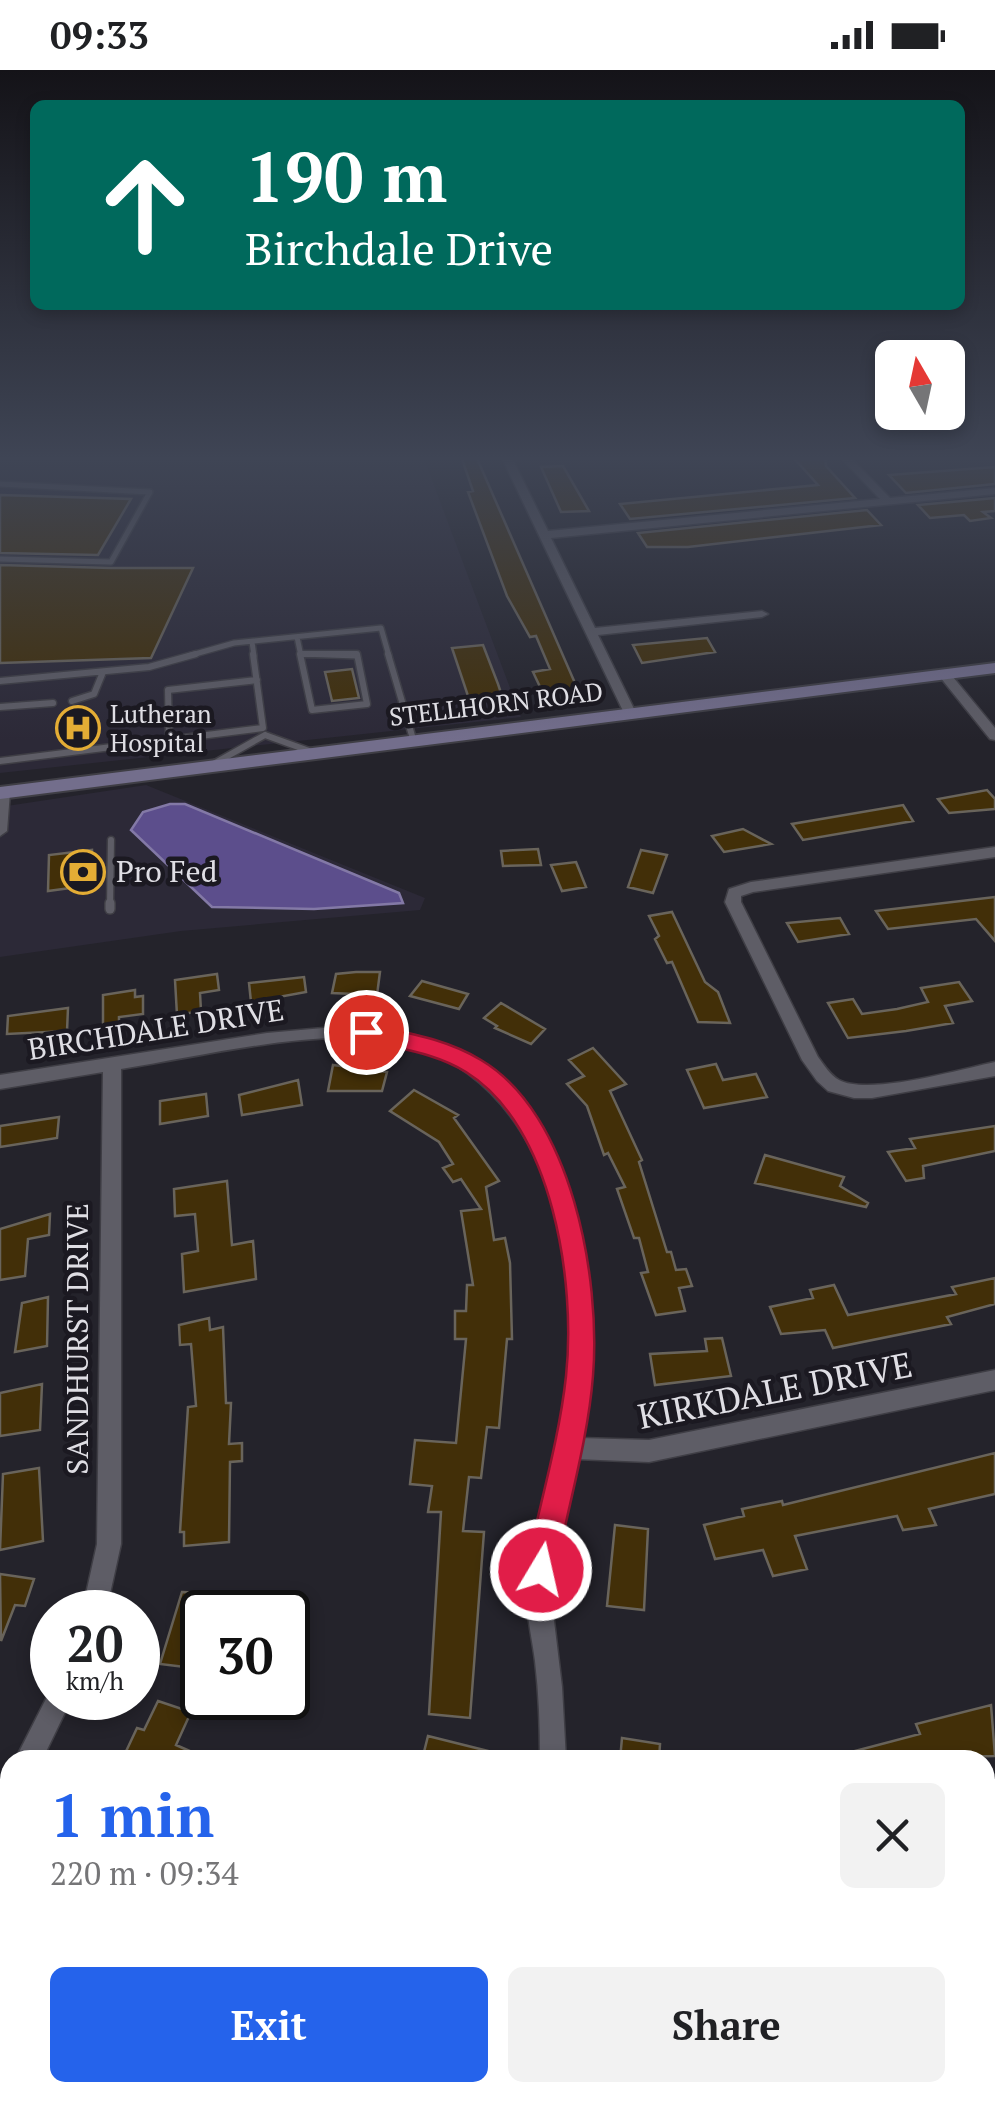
<!DOCTYPE html>
<meta charset="utf-8">
<style>
:root{--surface:#fff;--page:#f2f2f2;--text:#202124;--muted:#757577;--accent:#2563eb}
body{margin:0;font-family:"PT Serif",serif;background:var(--page);color:var(--text);height:100vh;display:flex;flex-direction:column;font-size:38px;white-space:nowrap}
*{box-sizing:border-box;margin:0}
p{font-size:32px;color:var(--muted)}
.icon{flex:none;width:55px;height:55px;fill:none;stroke:currentColor;stroke-width:2;stroke-linecap:round;stroke-linejoin:round}
.map{position:relative;flex:1;overflow:hidden}
.details{position:absolute;left:0px;top:1680px;width:995px;height:352px;display:flex;flex-direction:column;background:var(--surface);border-radius:30px 30px 0 0;box-shadow:0 5px 15px #0003}
.details>*{flex:none}
.banner{position:absolute;left:30px;top:30px;width:935px;height:210px;border-radius:15px;box-shadow:0 5px 15px #0003;background:#00695c;color:#fff;overflow:hidden}
.needle{width:65px;rotate:351deg}
.tools{position:absolute;left:875px;top:270px;display:grid;gap:20px}
.tools a{display:grid;place-items:center;width:90px;height:90px;border-radius:15px;background:var(--surface);box-shadow:0 5px 15px #0003;font-size:50px}
.speed{position:absolute;left:30px;top:1520px;display:flex;gap:20px;font-size:50px;font-weight:700;text-align:center}
.speed>*{display:grid;place-content:center;width:130px;height:130px;border-radius:50%;background:var(--surface);box-shadow:0 5px 15px #0003;line-height:1}
.speed small{font-size:25px;font-weight:400}
.speed .limit{border:5px solid #111;border-radius:15px;background:#fff;color:#111}
.pin{position:absolute;display:grid;place-items:center;width:85px;height:85px;color:#fff;margin:-42px;border:5px solid #fff;border-radius:50%;box-shadow:0 2px 10px #0007}
.me{position:absolute;width:110px;margin:-55px;rotate:9deg;stroke-linejoin:round;filter:drop-shadow(0 0 8px #0008)}
.turn{display:flex;align-items:center;gap:35px;height:210px;padding:0 50px;font-size:45px}
.turn .icon{width:130px;height:130px;stroke-width:2.5}
.turn b{display:block;font-size:70px;line-height:85px}
.round{display:grid;place-items:center;flex:none;width:105px;height:105px;border-radius:15px;background:var(--page)}
.headline{display:flex;align-items:center;justify-content:space-between;height:170px;padding:0 50px}
h1{font-size:60px;font-weight:800;line-height:75px;color:var(--accent)}
.primary-button{display:flex;gap:20px;margin-top:auto;padding:20px 50px}
.primary-button a{flex:1;height:115px;border-radius:15px;background:var(--accent);color:#fff;font-size:40px;font-weight:800;line-height:115px;text-align:center}
.primary-button a+a{background:var(--page);color:var(--text)}
.status{display:flex;justify-content:space-between;align-items:center;height:70px;padding:0 50px;background:var(--surface);direction:ltr}
.status svg{height:28px;fill:currentColor}
.map>svg:first-child{display:block}
.built{fill:#2c2937}
.water{fill:#5c4e8c;stroke:#8379a6;stroke-width:2.5}
.building{fill:#422f08;stroke:#69645b;stroke-width:2.5}
.lines{fill:none;stroke-linecap:round;stroke-linejoin:round}
.lane-far2-casing{stroke:#3f3e45;stroke-width:8}
.lane-far1-casing{stroke:#3f3e45;stroke-width:9}
.lane-casing{stroke:#3f3e45;stroke-width:12}
.street-casing{stroke:#3f3e45;stroke-width:3}
.secondary-casing{stroke:#3f3e45;stroke-width:4}
.lane-far2{stroke:#5e5d66;stroke-width:5}
.lane-far1{stroke:#5e5d66;stroke-width:6}
.lane{stroke:#5e5d66;stroke-width:9}
.street{fill:#5e5d66;fill-rule:evenodd}
.secondary{fill:#736e8c;fill-rule:evenodd}
.route{fill:#e11d48;stroke:#92132f;stroke-width:2.5}
.labels{text-anchor:middle;stroke-width:9;stroke-linejoin:round;paint-order:stroke}
.far-street-label{font-size:25px;fill:#dfdee4;stroke:#1b1921}
.far-poi-label{font-size:25px;fill:#dfdee4;stroke:#1b1921;text-anchor:start}
.poi-label{font-size:30px;fill:#dfdee4;stroke:#1b1921;text-anchor:start}
.street-label{font-size:30px;fill:#dfdee4;stroke:#1b1921}
.near-street-label{font-size:35px;fill:#dfdee4;stroke:#1b1921}
</style>
<div class="status"><b>09:33</b><svg viewBox="0 0 49 12"><path d="M0 12V9h3v3zM5 12V6h3v6zM10 12V3h3v9zM15 12V0h3v12zM26 1h20v11H26zM47 4h2v5h-2z"/></svg></div>
<div class="map">
<svg width="995" height="2031" viewBox="0 0 995 2031">
<rect width="100%" height="100%" fill="#24232b"/>
<!-- built -->
<path class="built" d="M 0,386 L 423,386 L 521,647 L 0,703 Z
M 146,715 L 425,828 L 420,840 L 181,861 L 0,887 L 0,737 Z"/>
<!-- water -->
<path class="water" d="M 170,734 L 185,734 L 399,823 L 403,833 L 314,839 L 212,837 L 131,760 L 143,742 Z"/>
<!-- building -->
<path class="building" d="M 461,386 L 476,386 L 578,620 L 541,619 L 533,602 L 550,599 L 536,566 L 530,567 L 507,526 L 468,422 L 473,421 Z
M 792,386 L 825,386 L 826,396 L 855,428 L 630,449 L 620,434 L 818,415 Z
M 563,396 L 589,441 L 561,442 L 541,397 Z
M 995,397 L 995,414 L 906,423 L 889,405 Z
M 0,425 L 131,429 L 98,485 L 0,483 Z
M 995,428 L 995,441 L 983,442 L 991,448 L 970,451 L 964,445 L 930,448 L 918,435 Z
M 867,440 L 881,455 L 688,477 L 647,477 L 638,463 Z
M 0,495 L 111,498 L 193,498 L 151,588 L 0,593 Z
M 707,568 L 715,582 L 642,593 L 633,575 Z
M 483,575 L 498,614 L 502,626 L 468,626 L 452,578 Z
M 352,599 L 359,628 L 332,631 L 325,602 Z
M 987,720 L 995,729 L 995,739 L 949,743 L 938,729 Z
M 903,735 L 913,751 L 803,770 L 792,754 Z
M 743,759 L 771,774 L 724,782 L 712,766 Z
M 538,779 L 541,795 L 503,796 L 501,781 Z
M 92,780 L 93,815 L 48,821 L 49,785 Z
M 641,780 L 667,785 L 653,823 L 628,817 Z
M 576,792 L 586,817 L 562,821 L 551,795 Z
M 995,827 L 995,871 L 976,849 L 888,859 L 876,841 Z
M 672,842 L 705,912 L 718,922 L 730,953 L 698,952 L 672,892 L 667,893 L 655,869 L 659,866 L 649,846 Z
M 840,848 L 849,864 L 798,872 L 787,853 Z
M 356,902 L 380,902 L 377,925 L 332,923 L 336,904 Z
M 217,904 L 219,920 L 200,923 L 201,941 L 177,945 L 175,910 Z
M 304,907 L 306,922 L 251,932 L 249,913 Z
M 422,911 L 468,924 L 459,939 L 410,926 Z
M 959,912 L 972,931 L 945,936 L 953,953 L 906,961 L 848,968 L 828,933 L 853,929 L 862,944 L 897,939 L 928,932 L 921,918 Z
M 135,920 L 135,927 L 143,926 L 143,944 L 119,947 L 119,953 L 103,955 L 103,925 Z
M 501,933 L 545,959 L 531,974 L 495,958 L 497,956 L 484,948 Z
M 68,938 L 67,961 L 7,964 L 8,946 Z
M 593,978 L 626,1014 L 610,1021 L 642,1090 L 639,1092 L 667,1182 L 671,1182 L 676,1200 L 686,1199 L 692,1216 L 679,1218 L 685,1241 L 656,1245 L 641,1203 L 648,1202 L 639,1168 L 634,1168 L 617,1119 L 625,1117 L 608,1083 L 604,1085 L 587,1036 L 567,1014 L 584,1006 L 569,990 Z
M 716,994 L 723,1010 L 756,1004 L 767,1027 L 704,1038 L 687,1000 Z
M 333,995 L 387,1002 L 382,1021 L 328,1021 Z
M 298,1010 L 302,1035 L 242,1045 L 239,1025 Z
M 414,1020 L 458,1045 L 454,1048 L 499,1111 L 486,1117 L 494,1170 L 505,1168 L 510,1193 L 512,1269 L 507,1269 L 499,1358 L 487,1357 L 481,1408 L 469,1407 L 463,1461 L 484,1462 L 470,1648 L 429,1644 L 441,1442 L 428,1442 L 432,1416 L 410,1414 L 415,1370 L 456,1373 L 466,1269 L 455,1269 L 455,1241 L 466,1241 L 467,1215 L 473,1215 L 461,1141 L 481,1139 L 461,1109 L 453,1112 L 443,1098 L 453,1094 L 439,1072 L 390,1041 Z
M 206,1024 L 208,1046 L 160,1054 L 160,1031 Z
M 59,1047 L 57,1068 L 0,1077 L 0,1056 Z
M 995,1056 L 995,1081 L 923,1096 L 924,1108 L 906,1111 L 888,1082 L 915,1078 L 910,1069 Z
M 765,1085 L 844,1107 L 840,1116 L 868,1133 L 866,1137 L 755,1113 Z
M 227,1111 L 232,1175 L 253,1171 L 256,1209 L 184,1222 L 182,1184 L 198,1181 L 195,1144 L 175,1146 L 174,1119 Z
M 50,1144 L 49,1165 L 28,1169 L 25,1206 L 0,1210 L 0,1159 Z
M 995,1208 L 995,1234 L 947,1247 L 951,1254 L 833,1278 L 825,1260 L 781,1264 L 770,1237 L 813,1228 L 810,1220 L 834,1215 L 848,1245 L 956,1224 L 952,1217 Z
M 48,1227 L 47,1276 L 15,1282 L 22,1233 Z
M 209,1248 L 210,1260 L 223,1257 L 226,1333 L 231,1333 L 229,1374 L 242,1373 L 242,1391 L 230,1392 L 229,1472 L 184,1476 L 184,1462 L 180,1462 L 188,1337 L 196,1336 L 191,1274 L 180,1275 L 179,1255 Z
M 722,1268 L 731,1306 L 655,1315 L 650,1284 L 707,1281 L 705,1269 Z
M 42,1314 L 40,1360 L 0,1366 L 0,1323 Z
M 995,1383 L 995,1424 L 929,1439 L 936,1455 L 903,1460 L 897,1446 L 795,1466 L 807,1499 L 773,1506 L 763,1480 L 715,1489 L 704,1455 L 744,1446 L 742,1439 L 782,1431 L 783,1435 Z
M 39,1398 L 43,1471 L 0,1480 L 3,1404 Z
M 615,1455 L 648,1459 L 644,1540 L 607,1536 Z
M 0,1504 L 34,1509 L 25,1536 L 15,1535 L 1,1571 Z
M 182,1522 L 224,1524 L 219,1542 L 202,1542 L 202,1599 L 160,1594 Z
M 158,1631 L 191,1642 L 176,1675 L 210,1690 L 122,1690 L 137,1658 L 144,1660 Z
M 991,1635 L 995,1686 L 841,1690 L 840,1685 L 920,1664 L 916,1654 Z
M 428,1666 L 500,1684 L 499,1690 L 422,1690 Z
M 622,1668 L 660,1674 L 659,1690 L 620,1690 Z"/>
<g class="lines">
<!-- lane-far2 casing -->
<g class="lane-far2-casing">
<path id="lane-far2" d="M 0,414 L 150,422 L 111,492 L 0,489
M 297,567 L 301,586
M 252,572 L 254,586
M 301,584 L 357,586
M 188,586 L 234,573 L 381,558 L 389,586"/>
</g>
<!-- lane-far1 casing -->
<g class="lane-far1-casing">
<path id="lane-far1" d="M 300,584 L 312,640 L 367,634 L 357,584 L 301,584
M 388,584 L 413,669
M 0,611 L 149,597 L 196,584
M 72,631 L 94,624 L 103,602
M 0,637 L 53,633
M 150,652 L 156,643 L 169,642
M 265,665 L 312,682
M 169,667 L 168,620 L 257,610
M 0,691 L 263,658 L 253,584
M 215,693 L 265,665
M 110,836 L 111,770"/>
</g>
<!-- lane casing -->
<g class="lane-casing">
<path id="lane" d="M 110,839 L 110,833"/>
</g>
<!-- street casing -->
<g class="street-casing">
<path id="street" d="M 501,386 L 537,386 L 513,390 L 548,461 L 880,429 L 839,386 L 849,386 L 890,428 L 995,418 L 995,424 L 551,468 L 595,558 L 762,541 L 768,544 L 762,547 L 598,565 L 636,643 L 630,647 L 624,643 Z
M 940,601 L 948,601 L 995,658 L 995,670 L 990,669 L 940,607 Z
M 3,718 L 10,722 L 7,761 L 0,766 L 0,719 Z
M 995,777 L 995,787 L 753,822 L 741,826 L 741,832 L 818,987 C 824,995 830,1005 839,1010 C 869,1026 961,999 995,992 L 995,1006 L 872,1028 L 854,1028 L 828,1021 L 817,1011 L 802,990 L 725,832 L 729,819 L 751,812 Z
M 346,956 C 565,957 617,1192 580,1368 L 649,1370 L 995,1300 L 995,1320 L 649,1392 L 576,1389 L 559,1463 L 551,1526 L 562,1617 L 566,1690 L 540,1690 C 540,1657 539,1624 535,1591 C 532,1566 525,1541 527,1516 C 534,1442 565,1374 570,1301 C 579,1159 533,976 362,968 C 286,965 196,987 121,999 L 121,1474 L 106,1542 L 82,1542 L 97,1474 L 103,1002 L 0,1019 L 0,1005 L 267,963 Z
M 51,1619 L 52,1628 L 72,1628 L 42,1690 L 15,1690 Z
M 10,1704 L 10,1739 L 0,1744 L 0,1709 Z
M 995,1789 L 995,1817 L 985,1819 L 985,1791 Z
M 411,2022 L 442,2022 L 438,2031 L 408,2031 Z"/>
</g>
<!-- secondary casing -->
<g class="secondary-casing">
<path id="secondary" d="M 995,593 L 995,603 L 0,729 L 0,717 Z"/>
</g>
<!-- lane-far2 -->
<use href="#lane-far2" class="lane-far2"/>
<!-- lane-far1 -->
<use href="#lane-far1" class="lane-far1"/>
<!-- lane -->
<use href="#lane" class="lane"/>
<!-- street -->
<use href="#street" class="street"/>
<!-- secondary -->
<use href="#secondary" class="secondary"/>
</g>
<!-- sky -->
<linearGradient id="sky" x2="0" y2="1"><stop stop-color="#141318"/><stop offset="0.58" stop-color="#3f4555"/><stop offset="1" stop-color="#3f4555" stop-opacity="0"/></linearGradient>
<rect width="995" height="670" fill="url(#sky)"/>
<!-- route -->
<path class="route" d="M 366,954 C 406,963 445,968 481,990 C 572,1044 601,1208 593,1306 C 588,1370 568,1436 556,1500 L 552,1511 L 541,1515 L 530,1511 L 526,1500 C 539,1436 559,1371 566,1306 C 576,1213 553,1056 466,1002 C 432,981 395,979 358,968 L 355,962 Z"/>
<!-- icons -->
<defs>
<g id="hospital-ring" transform="scale(2.25)"><circle r="9.5" fill="#1b1921" stroke="#e4ad35" stroke-width="1.5"/><path d="M-5-5h3v3.5h4V-5h3V5h-3V1.5h-4V5h-3Z" fill="#e4ad35"/></g>
<g id="bank-ring" transform="scale(2.25)"><circle r="9.5" fill="#1b1921" stroke="#e4ad35" stroke-width="1.5"/><path d="M-6-4H6V4H-6ZM0-2.3a2.3 2.3 0 1 0 0 4.6a2.3 2.3 0 1 0 0-4.6Z" fill="#e4ad35"/></g>
</defs>
<g fill-rule="evenodd">
<use href="#hospital-ring" x="78" y="658"/>
<use href="#bank-ring" x="83" y="802"/>
</g>
<g class="labels">
<!-- far-street labels -->
<g class="far-street-label">
<text transform="translate(496 634) rotate(-7)" y="9">STELLHORN ROAD</text>
</g>
<!-- far-poi labels -->
<g class="far-poi-label">
<text x="110" y="653">Lutheran<tspan x="110" dy="29">Hospital</tspan></text>
</g>
<!-- poi labels -->
<g class="poi-label">
<text x="116" y="812">Pro Fed</text>
</g>
<!-- street labels -->
<g class="street-label">
<text transform="translate(156 960) rotate(-9)" y="10">BIRCHDALE DRIVE</text>
<text transform="translate(78 1269) rotate(-90)" y="10">SANDHURST DRIVE</text>
</g>
<!-- near-street labels -->
<g class="near-street-label">
<text transform="translate(775 1321) rotate(-11)" y="12">KIRKDALE DRIVE</text>
</g>
</g>
</svg>
<div class="tools">
<a><svg class="needle" viewBox="-14 -14 28 28"><path d="M0-13l5 13h-10z" fill="#e53935"/><path d="M0 13l5-13h-10z" fill="#757577"/></svg></a>
</div>
<div class="speed"><div>20<small>km/h</small></div><div class="limit">30</div></div>
<div class="pin" style="left:366px;top:962px;background:#d93025"><svg class="icon" aria-label="arrive" viewBox="0 0 24 24"><path d="M6 21V4h12l-3 4 3 4H6"/></svg></div>
<svg class="me" style="left:541px;top:1500px" viewBox="-20 -20 40 40"><circle r="17" fill="#e11d48" stroke="#fff" stroke-width="3"/><path d="M0-11L8 9 0 5-8 9z" fill="#fff"/></svg>
<div class="banner">
<div class="turn"><svg class="icon" aria-label="ahead" viewBox="0 0 24 24"><path d="M12 20V5M6 11l6-6 6 6"/></svg><div><b>190 m</b>Birchdale Drive</div></div>
</div>
<section class="details">
<div class="headline"><div><h1>1 min</h1><p>220 m · 09:34</p></div><a class="round"><svg class="icon" aria-label="close" viewBox="0 0 24 24"><path d="M6 6l12 12M18 6L6 18"/></svg></a></div>
<div class="primary-button"><a>Exit</a><a>Share</a></div>
</section>
</div>
